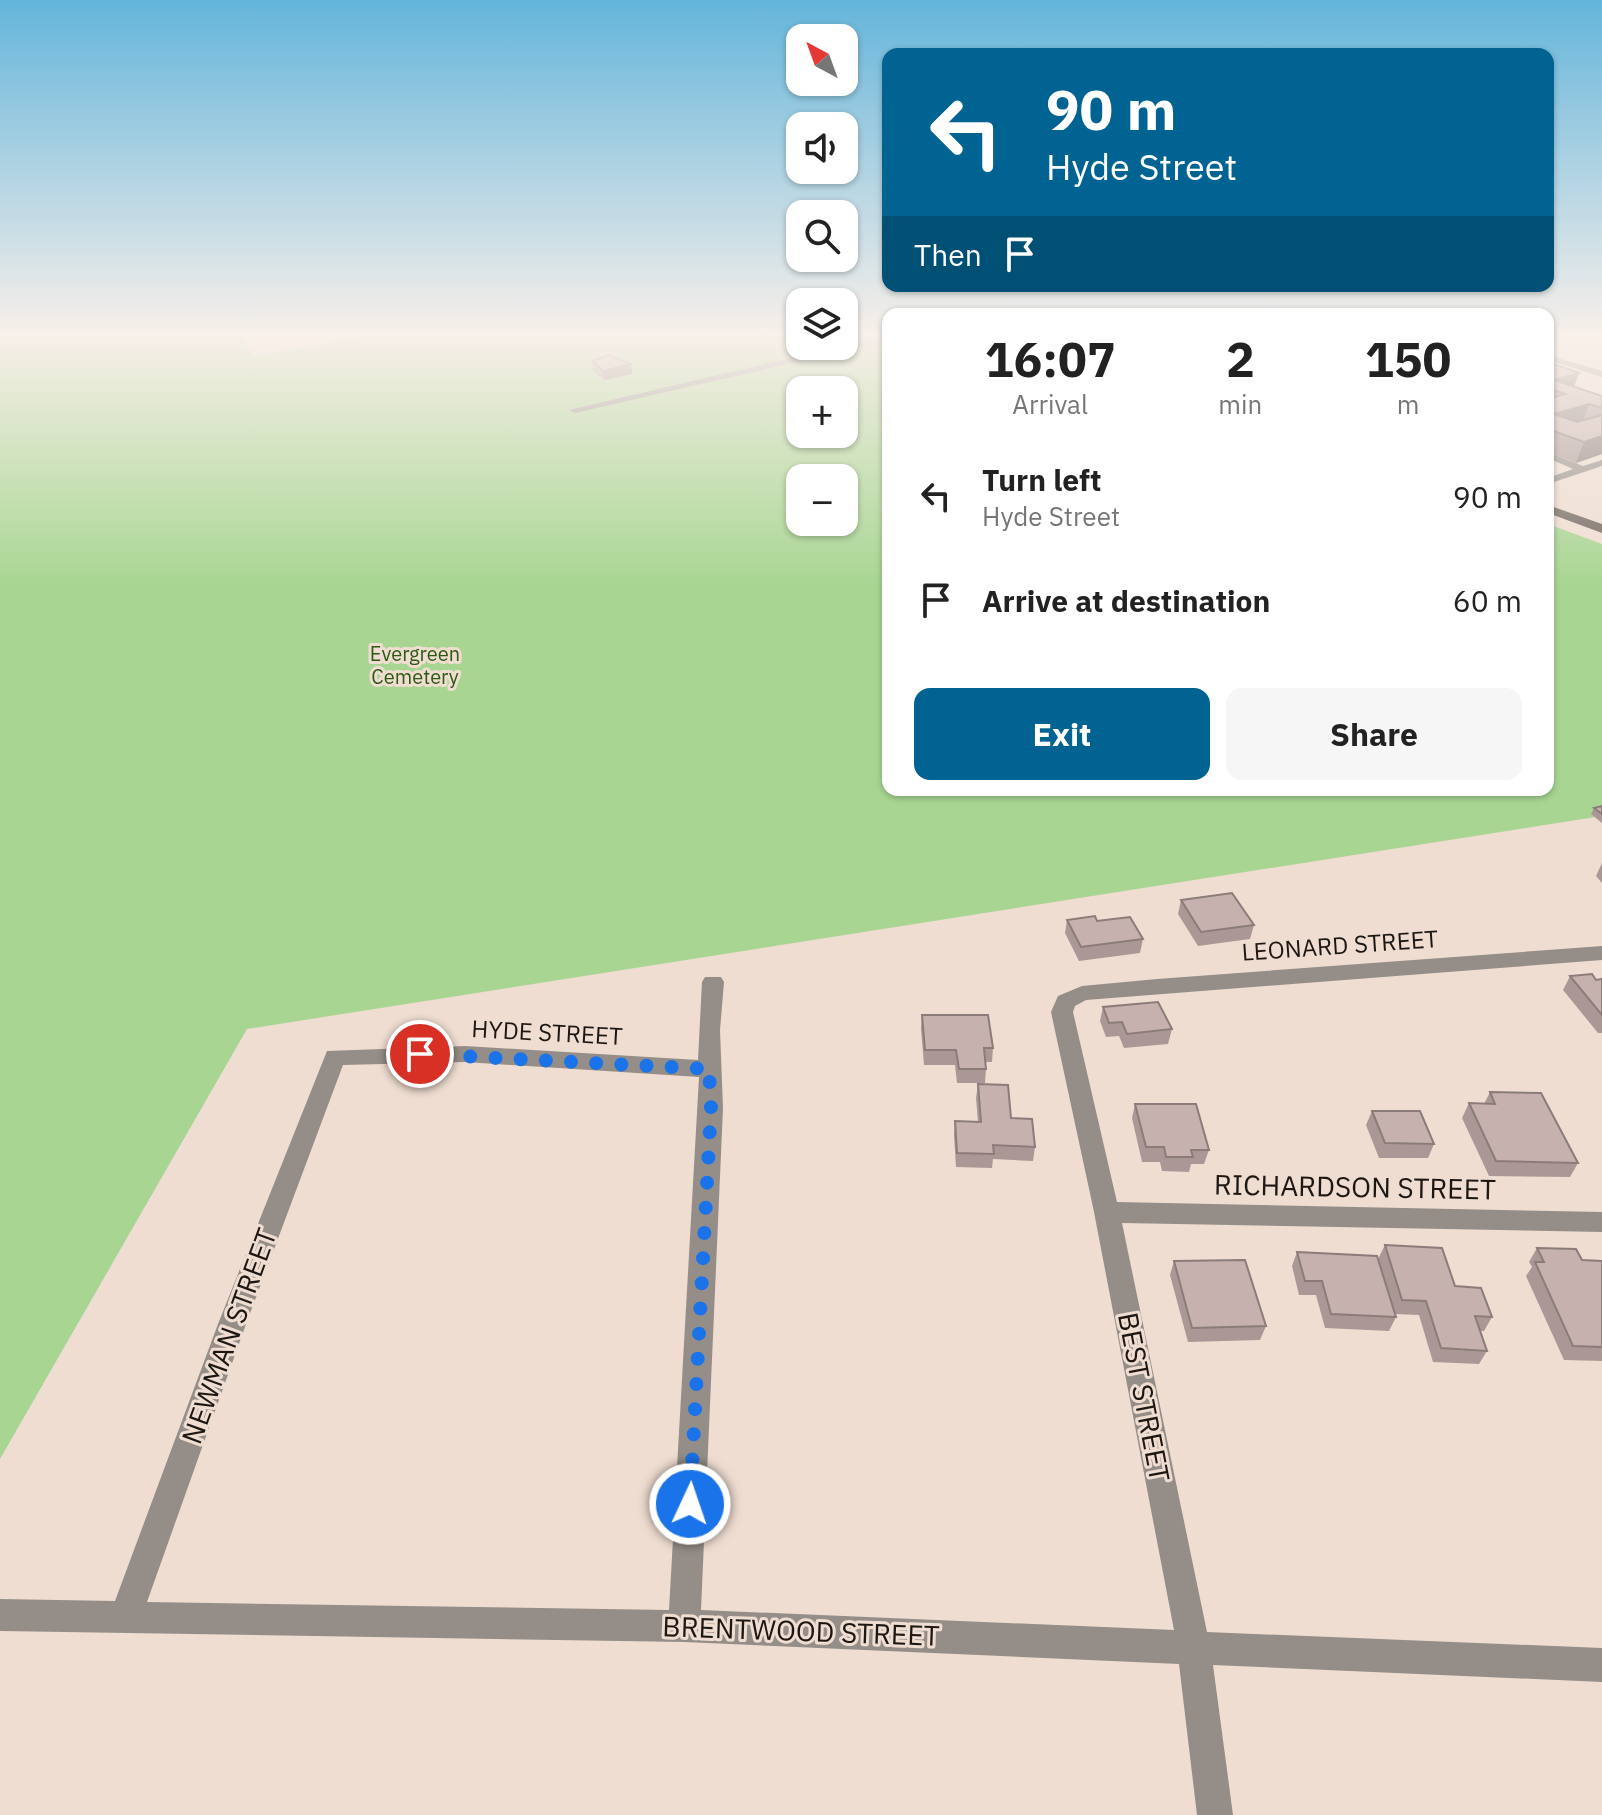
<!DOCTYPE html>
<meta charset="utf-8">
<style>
:root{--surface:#fff;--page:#f6f6f6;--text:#222;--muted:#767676;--accent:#006392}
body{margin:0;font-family:"IBM Plex Sans",sans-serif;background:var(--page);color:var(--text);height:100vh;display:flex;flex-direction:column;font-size:30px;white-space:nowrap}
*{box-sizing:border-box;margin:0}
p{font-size:26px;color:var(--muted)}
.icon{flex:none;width:44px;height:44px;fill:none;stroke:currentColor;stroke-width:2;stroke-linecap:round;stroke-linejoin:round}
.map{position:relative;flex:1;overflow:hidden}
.drawer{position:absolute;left:882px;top:308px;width:672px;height:488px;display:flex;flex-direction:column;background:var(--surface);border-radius:16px;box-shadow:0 2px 6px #0004}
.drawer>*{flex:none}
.guide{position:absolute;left:882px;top:48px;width:672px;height:244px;border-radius:16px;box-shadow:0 2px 6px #0004;background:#006392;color:#fff;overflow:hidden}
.needle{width:52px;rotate:319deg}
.buttons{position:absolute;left:786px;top:24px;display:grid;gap:16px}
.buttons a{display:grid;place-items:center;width:72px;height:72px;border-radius:16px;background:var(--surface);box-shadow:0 2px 6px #0004;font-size:40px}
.pin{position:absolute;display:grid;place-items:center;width:68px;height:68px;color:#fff;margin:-34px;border:4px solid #fff;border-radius:50%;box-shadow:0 2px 8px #0007}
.me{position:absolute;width:88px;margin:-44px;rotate:3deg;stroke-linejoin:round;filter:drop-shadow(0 0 6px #0008)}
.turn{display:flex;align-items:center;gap:28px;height:168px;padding:0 32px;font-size:36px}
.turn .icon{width:104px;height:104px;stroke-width:2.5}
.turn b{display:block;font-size:56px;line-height:68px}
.then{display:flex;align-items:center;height:76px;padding:0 32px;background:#0003;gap:16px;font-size:30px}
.eta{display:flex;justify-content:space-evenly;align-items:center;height:136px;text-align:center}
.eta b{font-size:48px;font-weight:800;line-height:56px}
.button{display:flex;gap:16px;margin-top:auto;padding:16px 32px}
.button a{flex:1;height:92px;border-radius:16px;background:var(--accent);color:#fff;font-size:32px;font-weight:800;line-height:92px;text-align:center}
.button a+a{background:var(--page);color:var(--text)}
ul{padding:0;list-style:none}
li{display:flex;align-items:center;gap:24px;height:104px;padding:0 32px}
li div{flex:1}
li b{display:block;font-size:30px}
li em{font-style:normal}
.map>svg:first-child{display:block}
.green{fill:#a8d692;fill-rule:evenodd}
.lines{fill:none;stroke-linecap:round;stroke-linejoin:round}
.service{fill:#958e88;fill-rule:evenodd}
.minor{fill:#958e88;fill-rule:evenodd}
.secondary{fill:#70665e;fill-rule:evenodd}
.wall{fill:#ab9896}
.shaded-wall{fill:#8b7c7a}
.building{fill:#c7b1ae;stroke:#8b7c7a;stroke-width:2}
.route{stroke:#1a73e8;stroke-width:14;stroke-dasharray:0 25.2}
.labels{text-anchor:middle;stroke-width:6;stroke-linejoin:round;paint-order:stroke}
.far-park-label{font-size:20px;fill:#2d5812;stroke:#efddd1}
.street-label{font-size:24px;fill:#1d1713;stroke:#efddd1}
.near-street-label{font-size:28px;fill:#1d1713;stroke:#efddd1}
</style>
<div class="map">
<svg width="1602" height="1815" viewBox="0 0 1602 1815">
<rect width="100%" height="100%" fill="#efddd1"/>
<!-- green -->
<path class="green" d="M 0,332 L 240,332 L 253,356 L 393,332 L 800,332 L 800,346 L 844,346 L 844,332 L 888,332 L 888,790 L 1548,790 L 1548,524 L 1602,544 L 1602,816 L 247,1029 L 0,1459 ZM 800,390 L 844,390 L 844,434 L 800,434 ZM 800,478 L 844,478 L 844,522 L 800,522 Z"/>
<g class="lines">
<!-- service -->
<path class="service" d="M 1548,355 L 1602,371 L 1602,377 L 1548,360 Z
M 1548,452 L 1583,466 L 1602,460 L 1602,466 L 1548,484 L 1548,478 L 1573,469 L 1548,458 Z"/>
<!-- minor -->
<path class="minor" d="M 888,335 L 888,341 L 575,413 L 569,410 Z
M 1602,946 L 1602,960 L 1086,1000 L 1075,1006 L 1073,1012 L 1117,1202 L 1602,1212 L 1602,1232 L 1122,1223 L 1207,1632 L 1602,1648 L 1602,1682 L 1213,1665 L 1233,1815 L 1197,1815 L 1179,1664 L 684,1642 L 0,1631 L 0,1599 L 115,1601 L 218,1324 L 327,1051 L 465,1046 L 698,1060 L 702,982 L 705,977 L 721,977 L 724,982 L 720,1030 L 723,1108 L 701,1610 L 1174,1630 L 1094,1212 L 1051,1012 L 1058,996 L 1082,986 L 1157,979 ZM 465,1062 L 699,1077 L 669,1610 L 147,1602 L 246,1324 L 343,1065 Z"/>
<!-- secondary -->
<path class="secondary" d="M 1548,505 L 1602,524 L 1602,533 L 1548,513 Z"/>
</g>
<!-- wall -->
<path class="wall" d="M 592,361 L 631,364 L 632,374 L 604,380 L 593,371 Z
M 1548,362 L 1579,373 L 1574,387 L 1602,396 L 1602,454 L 1576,463 L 1548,452 Z
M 1602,806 L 1602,823 L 1591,814 L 1594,808 Z
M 1602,863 L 1602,883 L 1596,876 Z
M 1181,900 L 1254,925 L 1250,939 L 1198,946 L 1178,914 Z
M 1067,920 L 1097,921 L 1143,939 L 1140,953 L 1079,961 L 1065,933 Z
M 1570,976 L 1596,980 L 1602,979 L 1602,1033 L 1598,1033 L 1563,990 Z
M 1103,1007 L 1172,1029 L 1168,1044 L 1124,1048 L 1119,1036 L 1106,1037 L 1100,1021 Z
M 922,1015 L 993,1048 L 992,1062 L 985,1062 L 986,1069 L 985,1083 L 957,1083 L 955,1065 L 924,1065 L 921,1029 Z
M 978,1084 L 1011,1118 L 1035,1147 L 1033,1161 L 993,1159 L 992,1168 L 956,1167 L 954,1135 L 955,1121 L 978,1122 L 976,1098 Z
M 1490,1092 L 1578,1163 L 1570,1177 L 1489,1176 L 1462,1118 L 1469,1103 L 1484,1104 Z
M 1135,1104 L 1209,1150 L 1204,1164 L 1191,1164 L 1189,1172 L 1162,1171 L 1160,1162 L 1142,1162 L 1132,1118 Z
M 1372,1111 L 1434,1144 L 1428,1158 L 1379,1158 L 1366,1125 Z
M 1385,1245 L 1455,1286 L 1492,1317 L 1484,1331 L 1480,1331 L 1487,1351 L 1479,1364 L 1433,1362 L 1419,1315 L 1395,1314 L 1396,1317 L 1389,1331 L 1325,1328 L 1316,1295 L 1299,1295 L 1292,1266 L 1297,1252 L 1378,1259 Z
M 1537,1248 L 1582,1260 L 1602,1261 L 1602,1361 L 1564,1360 L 1526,1276 L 1532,1267 L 1529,1262 Z
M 1174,1261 L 1266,1326 L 1260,1340 L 1188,1342 L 1170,1275 Z"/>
<!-- shaded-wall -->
<path class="shaded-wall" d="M 631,364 L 632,374 L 604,380 L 603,371 Z
M 1579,373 L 1572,392 L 1554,380 Z
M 1589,404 L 1582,424 L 1554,414 Z
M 1602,436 L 1602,454 L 1576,463 L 1584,442 Z"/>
<!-- building -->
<path class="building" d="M 608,355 L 631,364 L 603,371 L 592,361 Z
M 1548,362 L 1579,373 L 1554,380 L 1602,396 L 1602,408 L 1589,404 L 1554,414 L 1577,422 L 1602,415 L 1602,436 L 1584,442 L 1548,429 L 1548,399 L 1565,394 L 1548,388 Z
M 1602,806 L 1602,814 L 1594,808 Z
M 1232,893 L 1254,925 L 1201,932 L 1181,900 Z
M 1095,916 L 1097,921 L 1130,917 L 1143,939 L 1081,947 L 1067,920 Z
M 1592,974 L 1596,980 L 1602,979 L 1602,1015 L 1570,976 Z
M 1158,1002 L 1172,1029 L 1127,1034 L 1122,1022 L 1109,1023 L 1103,1007 Z
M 922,1015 L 988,1015 L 993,1048 L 984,1048 L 986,1069 L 959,1069 L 956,1050 L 925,1050 Z
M 978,1084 L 1008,1085 L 1011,1118 L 1032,1119 L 1035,1147 L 993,1145 L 994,1154 L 957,1153 L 955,1121 L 981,1122 Z
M 1490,1092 L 1541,1093 L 1578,1163 L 1496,1161 L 1469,1103 L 1495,1104 Z
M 1135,1104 L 1196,1104 L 1209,1150 L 1191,1150 L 1193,1157 L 1166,1157 L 1164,1147 L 1146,1147 Z
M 1372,1111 L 1420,1111 L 1434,1144 L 1385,1143 Z
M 1385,1245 L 1442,1248 L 1455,1286 L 1481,1288 L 1492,1317 L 1475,1316 L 1487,1351 L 1441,1348 L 1426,1301 L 1402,1300 Z
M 1537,1248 L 1576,1249 L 1582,1260 L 1602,1261 L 1602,1347 L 1573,1346 L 1535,1262 L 1544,1262 Z
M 1297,1252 L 1377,1256 L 1396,1317 L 1331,1314 L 1322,1281 L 1305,1281 Z
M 1245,1260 L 1266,1326 L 1192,1328 L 1174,1261 Z"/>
<!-- sky -->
<linearGradient id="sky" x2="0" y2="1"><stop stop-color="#64b5db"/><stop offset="0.57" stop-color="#f8f0ea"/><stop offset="1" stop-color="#f8f0ea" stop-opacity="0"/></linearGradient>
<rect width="1602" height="586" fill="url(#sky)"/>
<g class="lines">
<!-- route -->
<path class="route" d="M 420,1054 L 709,1069 L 711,1108 L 690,1504"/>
</g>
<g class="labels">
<!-- far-park labels -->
<g class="far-park-label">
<text x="415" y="661">Evergreen<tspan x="415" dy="23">Cemetery</tspan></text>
</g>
<!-- street labels -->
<g class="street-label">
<text transform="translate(1340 946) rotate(-4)" y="8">LEONARD STREET</text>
<text transform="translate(547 1033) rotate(3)" y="8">HYDE STREET</text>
</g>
<!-- near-street labels -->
<g class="near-street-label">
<text transform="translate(1355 1187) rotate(1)" y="10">RICHARDSON STREET</text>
<text transform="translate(229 1336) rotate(-70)" y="10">NEWMAN STREET</text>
<text transform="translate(1144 1397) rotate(79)" y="10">BEST STREET</text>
<text transform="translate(801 1631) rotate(2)" y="10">BRENTWOOD STREET</text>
</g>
</g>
</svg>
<div class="buttons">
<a><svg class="needle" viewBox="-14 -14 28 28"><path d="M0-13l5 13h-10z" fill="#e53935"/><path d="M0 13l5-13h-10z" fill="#767676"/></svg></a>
<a><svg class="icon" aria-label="sound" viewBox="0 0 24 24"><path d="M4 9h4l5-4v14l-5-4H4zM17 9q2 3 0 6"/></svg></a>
<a><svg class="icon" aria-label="search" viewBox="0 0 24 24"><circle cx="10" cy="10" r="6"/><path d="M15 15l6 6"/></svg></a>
<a><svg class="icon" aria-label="layers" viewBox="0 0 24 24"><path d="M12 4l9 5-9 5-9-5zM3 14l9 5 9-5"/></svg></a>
<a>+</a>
<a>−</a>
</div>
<div class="pin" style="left:420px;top:1054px;background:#d93025"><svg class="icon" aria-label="arrive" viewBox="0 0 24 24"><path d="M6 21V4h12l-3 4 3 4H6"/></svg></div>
<svg class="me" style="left:690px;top:1504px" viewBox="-20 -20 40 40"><circle r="17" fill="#1a73e8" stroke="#fff" stroke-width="3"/><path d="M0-11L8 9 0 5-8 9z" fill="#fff"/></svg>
<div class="guide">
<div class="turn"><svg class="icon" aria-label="left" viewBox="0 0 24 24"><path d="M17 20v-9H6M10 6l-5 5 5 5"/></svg><div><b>90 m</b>Hyde Street</div></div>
<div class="then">Then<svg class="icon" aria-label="arrive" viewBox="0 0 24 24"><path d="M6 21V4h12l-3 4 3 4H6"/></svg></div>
</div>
<section class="drawer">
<div class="eta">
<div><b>16:07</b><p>Arrival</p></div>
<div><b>2</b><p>min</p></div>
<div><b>150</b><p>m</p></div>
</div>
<ul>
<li><svg class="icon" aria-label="left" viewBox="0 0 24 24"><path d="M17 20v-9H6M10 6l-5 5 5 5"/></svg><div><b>Turn left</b><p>Hyde Street</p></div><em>90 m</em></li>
<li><svg class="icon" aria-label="arrive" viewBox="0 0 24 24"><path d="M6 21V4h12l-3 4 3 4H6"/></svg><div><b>Arrive at destination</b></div><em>60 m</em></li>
</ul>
<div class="button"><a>Exit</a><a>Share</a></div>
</section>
</div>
